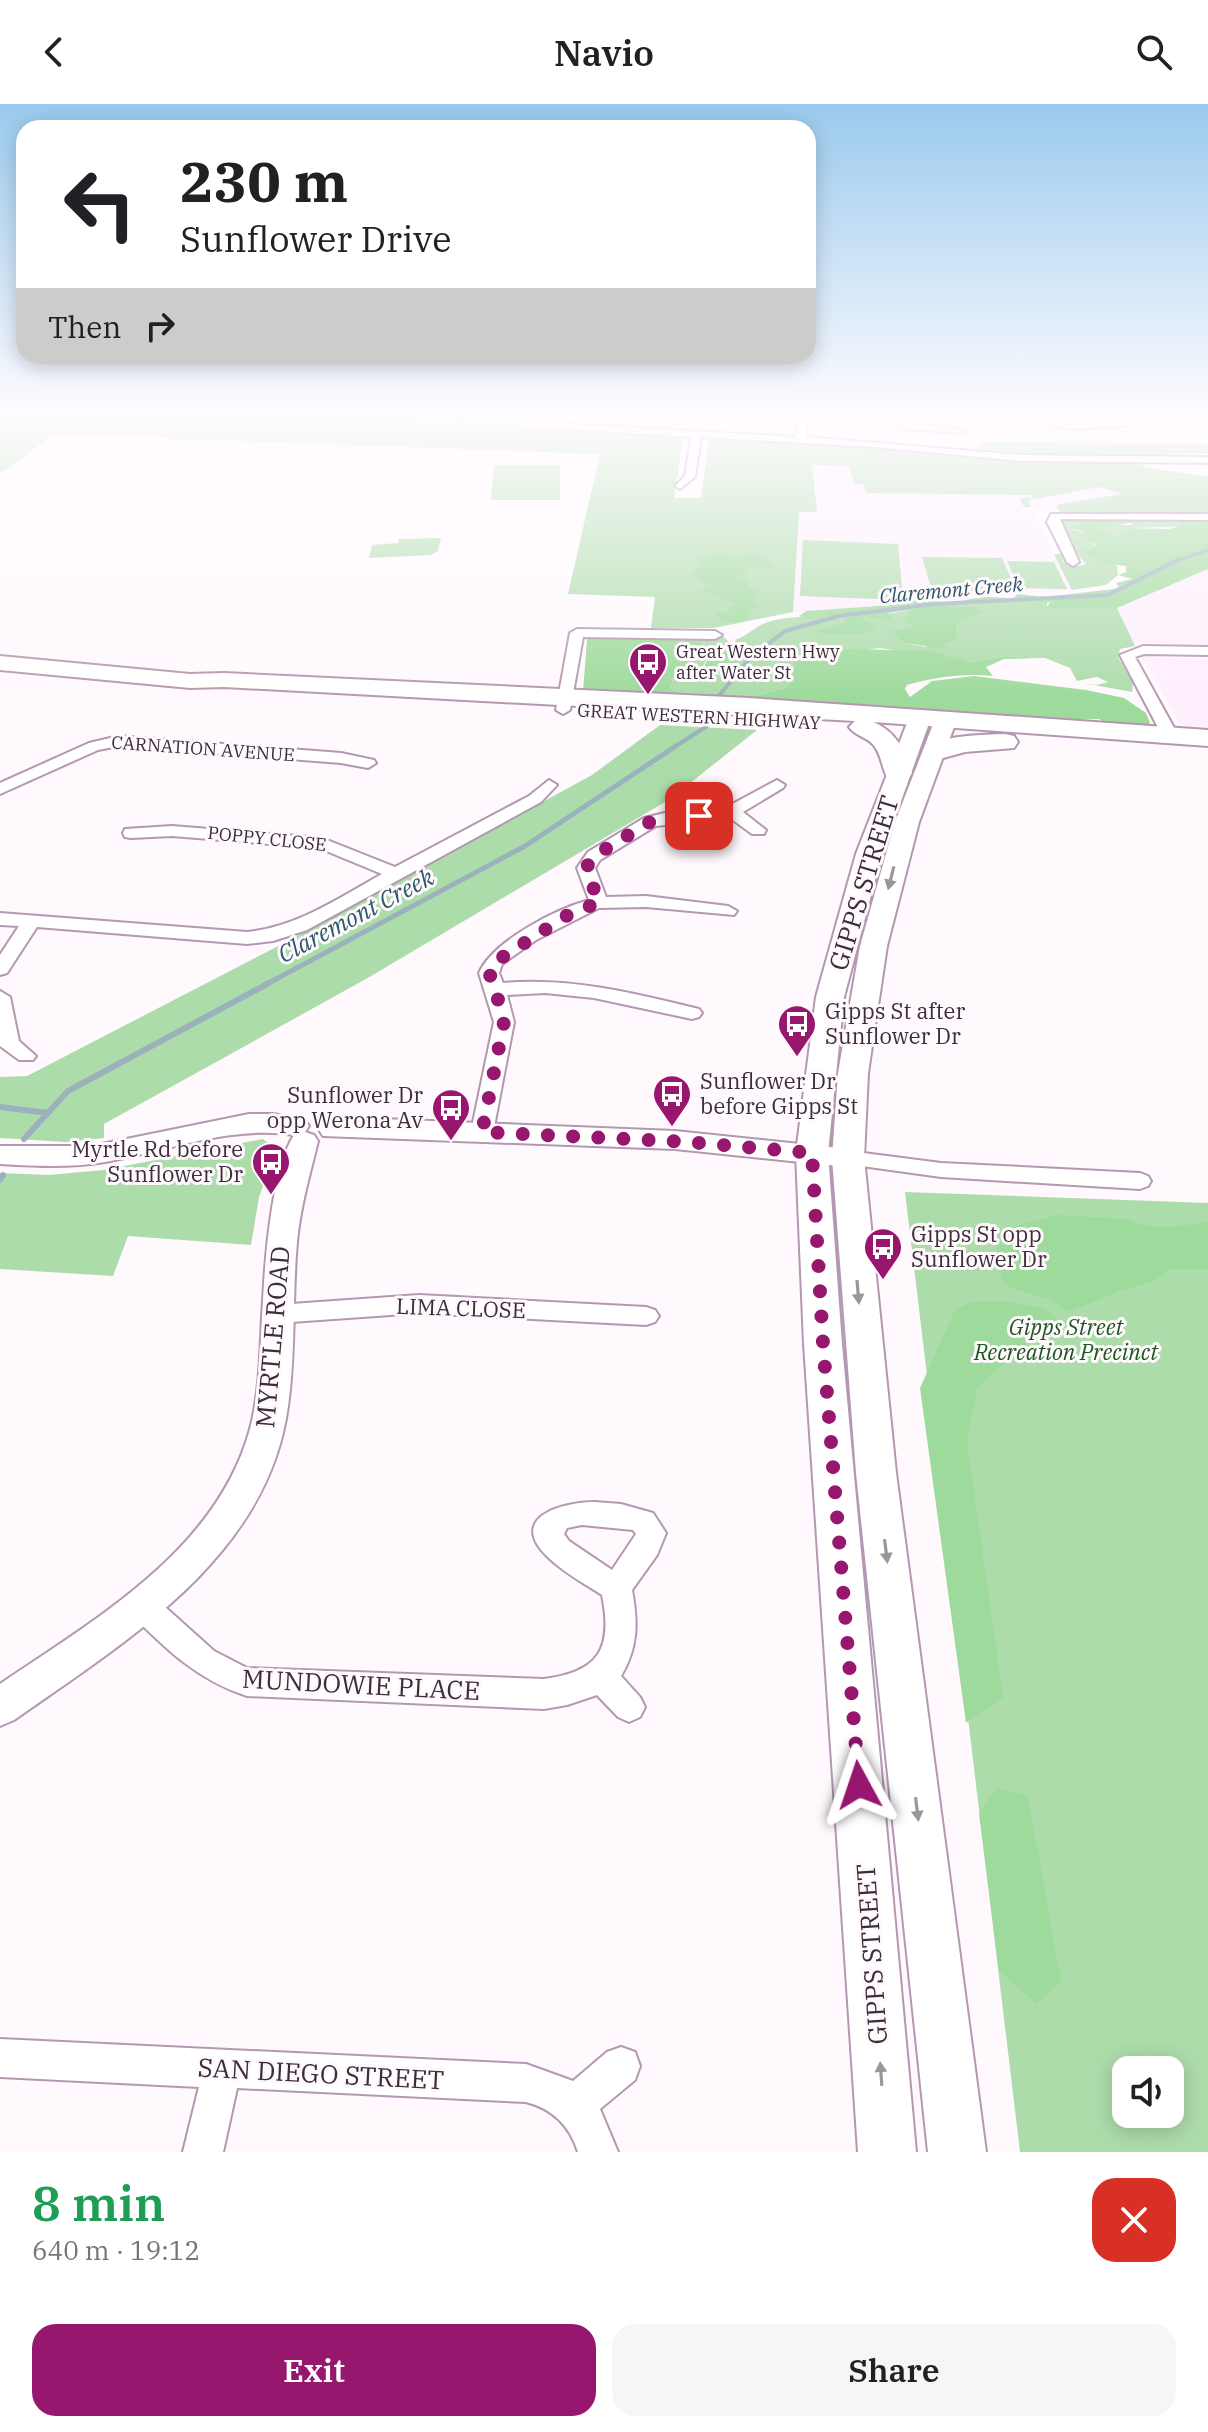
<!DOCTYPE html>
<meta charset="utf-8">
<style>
:root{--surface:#fff;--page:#f6f6f6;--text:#202124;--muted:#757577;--accent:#97166e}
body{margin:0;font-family:"IBM Plex Serif",serif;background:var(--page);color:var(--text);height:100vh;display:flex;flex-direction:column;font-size:30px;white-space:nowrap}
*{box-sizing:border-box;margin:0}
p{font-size:26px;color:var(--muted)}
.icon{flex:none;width:44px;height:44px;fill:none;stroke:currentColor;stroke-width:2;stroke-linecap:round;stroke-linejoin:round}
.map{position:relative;height:2048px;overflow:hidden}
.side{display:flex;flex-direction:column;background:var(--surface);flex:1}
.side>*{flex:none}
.top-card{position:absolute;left:16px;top:16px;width:800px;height:244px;border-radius:24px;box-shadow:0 4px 20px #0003;background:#fff;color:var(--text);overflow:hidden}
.buttons{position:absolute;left:1112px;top:1952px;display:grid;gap:16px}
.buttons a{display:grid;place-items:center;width:72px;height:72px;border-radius:16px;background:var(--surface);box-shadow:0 4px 20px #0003;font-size:40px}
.pin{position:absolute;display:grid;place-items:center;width:68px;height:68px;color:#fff;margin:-34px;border-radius:16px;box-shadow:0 4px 12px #0006}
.me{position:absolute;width:88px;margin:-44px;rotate:355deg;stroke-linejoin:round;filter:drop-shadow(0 0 6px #0008)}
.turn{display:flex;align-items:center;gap:28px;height:168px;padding:0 32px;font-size:36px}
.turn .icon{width:104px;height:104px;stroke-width:2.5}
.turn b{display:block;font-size:56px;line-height:68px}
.then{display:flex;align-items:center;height:76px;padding:0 32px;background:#0003;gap:16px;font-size:30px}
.round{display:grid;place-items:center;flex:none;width:84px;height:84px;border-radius:24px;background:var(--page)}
.head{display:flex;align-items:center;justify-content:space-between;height:136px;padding:0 32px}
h1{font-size:48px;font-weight:600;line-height:60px;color:#1e9e55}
.button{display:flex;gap:16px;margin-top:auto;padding:16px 32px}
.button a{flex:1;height:92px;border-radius:24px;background:var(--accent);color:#fff;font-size:32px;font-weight:600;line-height:92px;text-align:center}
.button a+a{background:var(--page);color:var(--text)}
header{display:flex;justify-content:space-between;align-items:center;height:104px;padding:0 32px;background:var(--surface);font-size:36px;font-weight:600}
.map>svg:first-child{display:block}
.built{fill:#feeffc}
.green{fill:#addcab;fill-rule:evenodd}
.forest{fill:#9eda9c}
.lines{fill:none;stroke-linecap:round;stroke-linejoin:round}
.stream-far3{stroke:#9bb2bd;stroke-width:3}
.stream-far2{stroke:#9bb2bd;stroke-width:4}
.stream-far1{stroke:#9bb2bd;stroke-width:5}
.stream{stroke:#9bb2bd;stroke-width:6}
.minor-casing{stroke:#b498b1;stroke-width:4}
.tertiary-casing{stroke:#b498b1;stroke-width:4}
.secondary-casing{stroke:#b498b1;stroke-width:4}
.trunk-casing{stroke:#b498b1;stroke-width:4}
.minor{fill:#fff;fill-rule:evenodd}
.tertiary{fill:#fff;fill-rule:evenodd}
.secondary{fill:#fff;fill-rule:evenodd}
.trunk{fill:#fff;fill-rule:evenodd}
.oneway{fill:#9c969c}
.route{stroke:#97166e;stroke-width:14;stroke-dasharray:0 25.2}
.labels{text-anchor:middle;stroke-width:6;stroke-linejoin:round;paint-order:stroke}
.far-poi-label{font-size:18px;fill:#3a2e38;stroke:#fff9fe;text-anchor:start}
.far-street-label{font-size:18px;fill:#3a2e38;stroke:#fff9fe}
.far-water-label{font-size:20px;font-style:italic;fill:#2c5966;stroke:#fff9fe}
.poi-label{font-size:22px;fill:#3a2e38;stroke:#fff9fe;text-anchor:start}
.street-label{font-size:22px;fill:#3a2e38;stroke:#fff9fe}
.park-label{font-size:22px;font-style:italic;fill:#1b571e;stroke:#fff9fe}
.water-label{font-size:24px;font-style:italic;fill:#2c5966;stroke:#fff9fe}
.near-street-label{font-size:26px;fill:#3a2e38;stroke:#fff9fe}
</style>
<header><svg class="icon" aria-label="back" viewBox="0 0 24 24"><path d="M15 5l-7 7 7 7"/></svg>Navio<svg class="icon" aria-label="search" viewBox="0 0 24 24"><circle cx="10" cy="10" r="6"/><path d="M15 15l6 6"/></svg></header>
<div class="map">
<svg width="1208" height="2048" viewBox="0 0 1208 2048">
<rect width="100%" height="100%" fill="#fff9fe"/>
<!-- built -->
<path class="built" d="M 810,344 L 888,346 L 1027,359 L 1141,360 L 1160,407 L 1032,406 L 1072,486 L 922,495 L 892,501 L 793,508 L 799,408 L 817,408 Z
M 1208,465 L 1208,541 L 1133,539 L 1117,504 Z
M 1142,553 L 1208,555 L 1208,628 L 1180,620 Z"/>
<!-- green -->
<path class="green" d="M 0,309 L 231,309 L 678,333 L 683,334 L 674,394 L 701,394 L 709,336 L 714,335 L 861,343 L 1006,358 L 1141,360 L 1144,363 L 1208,373 L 1208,411 L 1060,408 L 1057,403 L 1059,400 L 1123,390 L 1100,383 L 1028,396 L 1031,403 L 1024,403 L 1019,394 L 1033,394 L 1032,391 L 866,389 L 864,381 L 854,379 L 849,362 L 812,361 L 817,408 L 799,408 L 793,508 L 714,524 L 651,524 L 655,493 L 568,490 L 600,350 L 54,330 L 0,370 Z
M 980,338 L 1208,340 L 1208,350 L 1019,349 L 983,345 L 979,343 Z
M 494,361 L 560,361 L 560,396 L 491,396 Z
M 1081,413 L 1084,418 L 1069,425 L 1084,428 L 1096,444 L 1089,444 L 1086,450 L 1117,461 L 1118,471 L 1106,481 L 1072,486 L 1054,450 L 1063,450 L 1063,458 L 1079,462 L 1086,460 L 1078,451 L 1060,416 Z
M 1185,414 L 1198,422 L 1129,424 L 1123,431 L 1114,432 L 1099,425 L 1110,421 L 1133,421 L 1130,415 Z
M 441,434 L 438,447 L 431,451 L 369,454 L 372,441 L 398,439 L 399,435 Z
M 803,436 L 898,440 L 903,496 L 800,492 Z
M 922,453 L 1002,454 L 1017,488 L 932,487 Z
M 1007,457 L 1054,458 L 1067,485 L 1019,484 Z
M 1066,496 L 1047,499 L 1047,502 L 1117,504 L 1135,542 L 1120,545 L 1118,553 L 1133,579 L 1132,588 L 1083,579 L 1097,581 L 1108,578 L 1097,573 L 1077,577 L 1070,564 L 1045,554 L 1006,552 L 968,558 L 880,544 L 850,548 L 805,546 L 787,583 L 741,596 L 685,591 L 671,585 L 673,574 L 695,560 L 706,545 L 700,534 L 724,533 L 732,541 L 715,543 L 716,549 L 710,549 L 702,564 L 719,571 L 745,543 L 737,541 L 735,536 C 747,532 752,525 763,520 C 782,511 825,511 846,515 L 847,518 L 817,528 L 852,528 L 865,513 L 885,518 L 887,510 L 910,506 L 902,516 L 914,523 L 895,526 L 904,539 L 925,543 L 957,535 L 958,518 L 976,503 L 955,503 L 960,501 Z
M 660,621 L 757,626 L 670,695 L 366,875 L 104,1020 L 104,1034 L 66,1038 L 0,1034 L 0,973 L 27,972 L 286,838 L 592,671 Z
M 263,1035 L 277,1046 L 259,1093 L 251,1141 L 128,1132 L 113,1172 L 0,1165 L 0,1069 L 48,1071 L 104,1066 Z
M 905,1088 L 1208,1099 L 1208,2048 L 1020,2048 ZM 1126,1966 L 1170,1966 L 1170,2010 L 1126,2010 Z"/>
<!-- forest -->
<path class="forest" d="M 1078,414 L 1130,415 L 1135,418 L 1100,424 L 1115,432 L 1123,431 L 1129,424 L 1169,425 L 1180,422 L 1180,418 L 1198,422 L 1185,414 L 1208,415 L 1208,465 L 1117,504 L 1054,505 L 1047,503 L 1051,497 L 960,501 L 956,503 L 976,503 L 983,508 L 958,518 L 957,535 L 944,540 L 945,545 L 904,539 L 895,531 L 894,526 L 913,523 L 902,516 L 910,506 L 888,509 L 893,516 L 885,518 L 865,513 L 863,515 L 876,523 L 875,527 C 857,530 832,533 815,527 L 846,518 L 846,515 C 831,512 812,518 799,512 L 806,507 L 892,501 L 922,495 L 955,501 C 970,491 994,492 1012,495 L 1018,490 L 1044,493 L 1114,485 L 1119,483 L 1116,479 L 1132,475 L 1118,471 L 1126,468 L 1126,462 L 1103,459 L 1086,450 L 1085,445 L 1095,444 L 1095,440 L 1085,434 L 1083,427 L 1067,424 L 1082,419 Z
M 724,449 L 731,451 L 731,455 C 748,446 758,448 772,461 L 770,464 L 750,464 L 739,474 L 749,476 L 748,482 L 758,488 L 753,494 L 756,503 L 743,518 L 728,519 L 718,515 L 717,509 L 730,507 L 729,503 L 735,499 L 699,485 L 714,481 L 704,480 L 694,472 L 693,468 L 700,462 L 696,453 Z
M 594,532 L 700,534 L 706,545 L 695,560 L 673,574 L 671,585 L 685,591 L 741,596 L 787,583 L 797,555 L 808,544 L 933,547 L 968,558 L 1006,552 L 1045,554 L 1004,555 L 986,563 L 993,572 C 963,569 936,573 907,581 L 905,585 L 910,593 L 932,577 L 974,572 L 1086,586 L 1124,594 L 1146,609 L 1150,619 L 1146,623 L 1108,620 L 1099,615 L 1066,616 L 969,608 L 967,610 L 583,587 L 587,536 Z
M 722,540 L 737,541 L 748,546 L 725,571 L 703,566 L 709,551 L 717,547 L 714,542 Z
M 1057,1111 L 1128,1115 C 1148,1128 1186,1122 1208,1117 L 1208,1165 L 1169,1165 L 1155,1177 L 1119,1187 L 1068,1208 L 1049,1195 L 1010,1184 L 1002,1176 L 995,1135 L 1008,1124 Z
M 1001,1197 L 1043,1204 L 1058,1215 L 1039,1228 L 977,1284 L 967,1337 L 1003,1593 L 966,1619 L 920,1284 L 955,1206 L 972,1198 Z
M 997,1684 L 1028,1692 L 1061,1877 L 1037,1900 L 999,1867 L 979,1710 Z"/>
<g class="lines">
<!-- stream-far3 -->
<path class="stream-far3" d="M 1176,457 L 1208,446"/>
<!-- stream-far2 -->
<path class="stream-far2" d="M 717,594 L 750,554 L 785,527 L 839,512 L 934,500 L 1108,491 L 1180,455
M 673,644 L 707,622"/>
<!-- stream-far1 -->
<path class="stream-far1" d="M 265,881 L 525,742 L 676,642"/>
<!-- stream -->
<path class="stream" d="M 0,1003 L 48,1009
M 24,1035 L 68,987 L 269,879
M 0,1076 L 3,1071"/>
<!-- minor casing -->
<g class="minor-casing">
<path id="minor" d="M 318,309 L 379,309 L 796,333 L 798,309 L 808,309 L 806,333 L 1020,351 L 1208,353 L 1208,359 L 1020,357 L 874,343 L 701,333 L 695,373 L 680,385 L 675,382 L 685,372 L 691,333 Z
M 699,309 L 711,309 L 696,318 L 667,314 Z
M 894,309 L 904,309 L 908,319 L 966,326 L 961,329 L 904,325 L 899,322 Z
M 1029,309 L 1039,309 L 1052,317 L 1118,316 L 1113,309 L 1123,309 L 1130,319 L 1125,322 C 1097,322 1049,333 1029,309 Z
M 1199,309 L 1208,309 L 1208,316 Z
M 1051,410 L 1208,410 L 1208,416 L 1060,415 L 1079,458 L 1073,462 L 1067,458 L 1047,418 Z
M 577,525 L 715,527 L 722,531 L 715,535 L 583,533 L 570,606 L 563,610 L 556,606 L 570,529 Z
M 1143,542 L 1208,543 L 1208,551 L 1144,550 L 1135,553 L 1178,631 L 1175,634 L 1165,634 L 1162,631 L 1120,551 Z
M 119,632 L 341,649 L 374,656 L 376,659 L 368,664 L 341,659 L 119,642 L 98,646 L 0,690 L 0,679 L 89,639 Z
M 549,676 L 557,681 L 541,698 L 307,826 L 273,837 L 247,840 L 37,823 L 7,869 L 0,871 L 0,851 L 19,822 L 0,821 L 0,809 L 247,828 C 297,823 339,794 382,770 L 319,744 L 172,732 L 131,734 L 125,733 L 123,729 L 125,725 L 172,722 L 322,734 L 395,763 L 529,692 Z
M 777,676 L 785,681 L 783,684 L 743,708 L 766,726 L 764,730 L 752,730 L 730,714 L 656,722 L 600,756 L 595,764 L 606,793 L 646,792 L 728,802 L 737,807 L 734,811 L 646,803 L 599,804 L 536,836 L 502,860 L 499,869 L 503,879 C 569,873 634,889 699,905 L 702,909 L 699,913 L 692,915 L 594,894 L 545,889 L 507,891 L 514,918 L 493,1028 L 490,1033 L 474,1033 L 471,1028 L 494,918 L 479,869 C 493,837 556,805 589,796 L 577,764 L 588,748 L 644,714 L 669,708 L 725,704 Z
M 0,887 L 10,893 L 19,937 L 36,952 L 33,956 L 19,956 L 0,942 Z
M 848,1047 L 941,1059 L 1140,1069 L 1148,1072 L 1151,1077 L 1148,1082 L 1140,1085 L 941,1073 L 840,1059 L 837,1054 L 840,1049 Z
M 419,1191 L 646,1203 L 655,1206 L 659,1212 L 655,1218 L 646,1221 L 419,1209 L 277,1219 L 268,1216 L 264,1210 L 268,1204 L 277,1201 Z
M 595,1398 L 621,1400 L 653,1409 L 666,1429 L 657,1451 L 632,1486 C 638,1518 638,1544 621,1572 L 640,1593 L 645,1603 L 640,1613 L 629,1618 L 618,1613 L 597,1591 L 567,1601 L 544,1605 L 247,1592 C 198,1576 168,1547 132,1511 L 128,1502 L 132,1493 L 143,1489 L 154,1493 L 214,1547 L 247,1564 L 544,1575 C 599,1568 613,1545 602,1491 C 585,1480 565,1469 550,1455 C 505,1414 561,1398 595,1398 ZM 582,1421 L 633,1426 L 636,1430 L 612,1466 L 569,1437 L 564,1430 L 567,1424 Z
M 0,1935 L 526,1960 L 573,1977 L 607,1948 L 621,1943 L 635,1948 L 640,1962 L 635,1976 L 600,2005 L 618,2048 L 578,2048 C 570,2022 553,2005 526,1998 L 237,1984 L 223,2048 L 183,2048 L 199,1983 L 0,1973 Z"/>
</g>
<!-- tertiary casing -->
<g class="tertiary-casing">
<path id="tertiary" d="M 249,1010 L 273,1010 L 305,1016 L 309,1022 L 305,1028 L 314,1031 L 318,1037 C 310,1070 300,1104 297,1138 C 292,1192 296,1247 288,1302 C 268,1452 128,1536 14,1616 L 0,1622 L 0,1580 C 97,1514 217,1446 250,1325 C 261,1284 260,1239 263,1197 C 265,1156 272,1064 294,1031 C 229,1021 169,1047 105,1058 C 70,1064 35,1062 0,1060 L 0,1042 L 92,1042 Z
M 383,1015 L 675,1027 L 848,1045 L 858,1047 L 862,1054 L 858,1061 L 848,1063 L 675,1045 L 323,1032 L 319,1026 L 323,1020 Z"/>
</g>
<!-- secondary casing -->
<g class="secondary-casing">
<path id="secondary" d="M 920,608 L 931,614 L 882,750 L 844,893 L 828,1049 L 842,1240 L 916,2048 L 858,2048 L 804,1240 L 796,1049 L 816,893 L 856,750 L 909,614 Z
M 946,609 L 957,615 L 919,718 L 887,842 L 868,969 L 864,1054 L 896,1369 L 986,2048 L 928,2048 L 856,1369 L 832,1054 L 838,969 L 860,842 L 895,718 L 935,615 Z"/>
</g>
<!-- trunk casing -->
<g class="trunk-casing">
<path id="trunk" d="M 0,552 L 190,570 L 224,569 L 749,594 L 1208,626 L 1208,642 L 873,618 C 896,627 905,647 912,669 L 908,675 L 888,675 C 882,665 882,653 875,643 C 869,633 856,633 849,623 L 855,617 L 224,583 L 190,584 L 0,566 Z
M 1005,630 L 1014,632 L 1018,638 L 1014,644 L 965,648 L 936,656 L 927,654 L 923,648 C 935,630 985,631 1005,630 Z"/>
</g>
<!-- minor -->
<use href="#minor" class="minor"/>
<!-- tertiary -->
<use href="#tertiary" class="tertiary"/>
<!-- secondary -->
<use href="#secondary" class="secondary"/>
<!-- trunk -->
<use href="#trunk" class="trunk"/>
</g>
<!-- one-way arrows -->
<defs><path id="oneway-solid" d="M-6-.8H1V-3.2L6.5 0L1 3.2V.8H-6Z" transform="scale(2)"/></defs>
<g class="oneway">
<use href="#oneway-solid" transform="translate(891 774) rotate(104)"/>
<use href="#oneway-solid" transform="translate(858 1188) rotate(85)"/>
<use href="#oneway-solid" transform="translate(886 1447) rotate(83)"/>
<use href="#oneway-solid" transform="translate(917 1705) rotate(83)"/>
<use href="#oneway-solid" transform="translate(881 1970) rotate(-94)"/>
</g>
<!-- sky -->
<linearGradient id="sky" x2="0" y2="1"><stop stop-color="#9acaee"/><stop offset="0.52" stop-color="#fffcff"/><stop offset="1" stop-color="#fffcff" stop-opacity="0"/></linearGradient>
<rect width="1208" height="596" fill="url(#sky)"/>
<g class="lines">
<!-- route -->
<path class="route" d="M 699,712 L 650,718 L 594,752 L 586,764 L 599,799 L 574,807 L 492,860 C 484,879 504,898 504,918 L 482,1028 L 689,1038 L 812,1049 L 823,1240 L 859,1681"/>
</g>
<!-- icons -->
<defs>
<g id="bus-pin" transform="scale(2)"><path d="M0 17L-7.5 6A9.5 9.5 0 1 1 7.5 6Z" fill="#97166e" stroke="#fff9fe"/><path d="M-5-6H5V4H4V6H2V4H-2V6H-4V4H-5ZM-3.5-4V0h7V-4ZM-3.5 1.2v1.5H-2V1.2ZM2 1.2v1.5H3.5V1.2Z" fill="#fff"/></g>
</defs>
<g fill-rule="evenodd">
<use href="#bus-pin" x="648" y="558"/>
<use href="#bus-pin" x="797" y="920"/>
<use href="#bus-pin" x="672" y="990"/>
<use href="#bus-pin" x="451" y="1004"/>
<use href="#bus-pin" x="271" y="1058"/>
<use href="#bus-pin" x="883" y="1143"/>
</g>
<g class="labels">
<!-- far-poi labels -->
<g class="far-poi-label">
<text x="676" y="554">Great Western Hwy<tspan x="676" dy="21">after Water St</tspan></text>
</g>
<!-- far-street labels -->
<g class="far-street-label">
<text transform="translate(699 613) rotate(3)" y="6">GREAT WESTERN HIGHWAY</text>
<text transform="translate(203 645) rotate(4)" y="6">CARNATION AVENUE</text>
<text transform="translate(267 735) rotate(6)" y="6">POPPY CLOSE</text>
</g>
<!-- far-water labels -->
<g class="far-water-label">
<text transform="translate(951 486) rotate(-5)" y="7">Claremont Creek</text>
</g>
<!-- poi labels -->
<g class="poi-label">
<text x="825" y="915">Gipps St after<tspan x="825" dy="25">Sunflower Dr</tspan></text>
<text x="700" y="985">Sunflower Dr<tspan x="700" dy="25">before Gipps St</tspan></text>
<text x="423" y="999" text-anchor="end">Sunflower Dr<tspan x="423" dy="25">opp Werona Av</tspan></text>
<text x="243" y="1053" text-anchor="end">Myrtle Rd before<tspan x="243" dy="25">Sunflower Dr</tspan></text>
<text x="911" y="1138">Gipps St opp<tspan x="911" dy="25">Sunflower Dr</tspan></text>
</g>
<!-- street labels -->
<g class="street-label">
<text transform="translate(461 1204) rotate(2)" y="8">LIMA CLOSE</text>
</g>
<!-- park labels -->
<g class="park-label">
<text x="1066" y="1231">Gipps Street<tspan x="1066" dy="25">Recreation Precinct</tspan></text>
</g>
<!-- water labels -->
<g class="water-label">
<text transform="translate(356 812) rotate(-28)" y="8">Claremont Creek</text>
</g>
<!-- near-street labels -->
<g class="near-street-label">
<text transform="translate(864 779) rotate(-73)" y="9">GIPPS STREET</text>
<text transform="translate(273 1233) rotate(-85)" y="9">MYRTLE ROAD</text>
<text transform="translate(361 1581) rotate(3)" y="9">MUNDOWIE PLACE</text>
<text transform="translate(872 1850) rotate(-94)" y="9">GIPPS STREET</text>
<text transform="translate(321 1970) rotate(3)" y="9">SAN DIEGO STREET</text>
</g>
</g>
</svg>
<div class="buttons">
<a><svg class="icon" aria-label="sound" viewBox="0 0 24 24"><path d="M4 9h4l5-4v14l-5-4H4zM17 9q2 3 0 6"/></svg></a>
</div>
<div class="pin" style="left:699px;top:712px;background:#d93025"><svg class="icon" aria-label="arrive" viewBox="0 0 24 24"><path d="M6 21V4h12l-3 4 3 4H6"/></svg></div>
<svg class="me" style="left:859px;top:1681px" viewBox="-20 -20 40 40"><path d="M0-17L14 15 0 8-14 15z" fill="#97166e" stroke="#fff" stroke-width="4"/></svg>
<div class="top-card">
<div class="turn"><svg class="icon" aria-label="left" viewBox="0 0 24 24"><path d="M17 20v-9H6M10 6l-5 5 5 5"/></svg><div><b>230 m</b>Sunflower Drive</div></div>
<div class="then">Then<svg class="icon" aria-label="right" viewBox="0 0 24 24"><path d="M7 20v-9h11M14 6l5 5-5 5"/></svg></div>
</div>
</div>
<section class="side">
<div class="head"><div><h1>8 min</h1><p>640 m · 19:12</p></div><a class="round" style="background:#d93025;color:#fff"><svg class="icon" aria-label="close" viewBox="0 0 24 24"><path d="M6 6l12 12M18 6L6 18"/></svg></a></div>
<div class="button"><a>Exit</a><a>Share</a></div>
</section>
